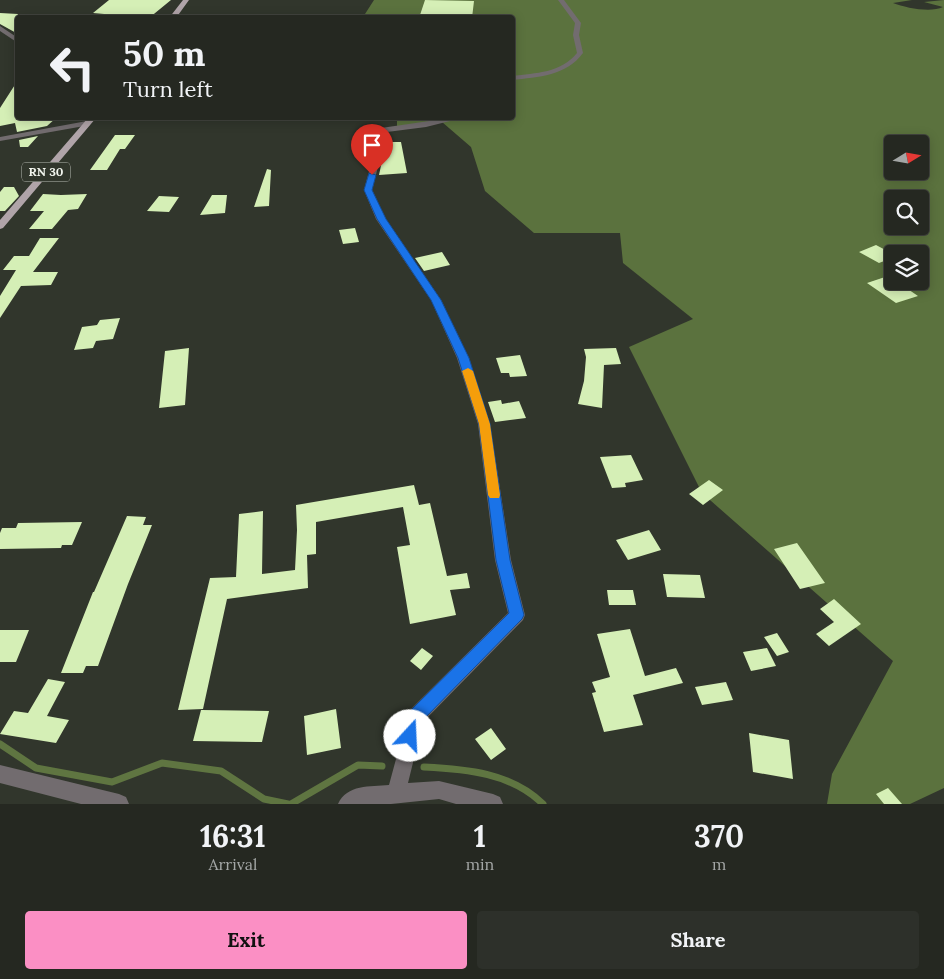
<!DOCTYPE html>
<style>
:root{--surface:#252821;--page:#2d302a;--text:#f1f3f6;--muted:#a3a6a5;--line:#42443f;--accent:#fb8fc4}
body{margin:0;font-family:Lora,serif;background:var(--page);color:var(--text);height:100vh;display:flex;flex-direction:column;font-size:19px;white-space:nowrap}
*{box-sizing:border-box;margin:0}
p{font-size:16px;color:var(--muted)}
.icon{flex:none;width:28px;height:28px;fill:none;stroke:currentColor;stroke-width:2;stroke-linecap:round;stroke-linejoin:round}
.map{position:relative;height:804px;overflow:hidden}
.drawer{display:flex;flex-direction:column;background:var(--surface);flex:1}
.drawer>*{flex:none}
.banner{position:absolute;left:15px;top:15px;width:500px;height:105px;border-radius:5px;box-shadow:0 2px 12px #0003,0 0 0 1px var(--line);background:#252821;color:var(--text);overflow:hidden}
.needle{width:32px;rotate:79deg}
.buttons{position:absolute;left:884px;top:135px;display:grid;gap:10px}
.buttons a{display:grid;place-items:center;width:45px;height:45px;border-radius:5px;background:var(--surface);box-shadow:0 2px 12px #0003,0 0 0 1px var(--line);font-size:25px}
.pin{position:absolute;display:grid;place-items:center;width:42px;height:42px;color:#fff;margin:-51px -21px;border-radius:50% 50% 50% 0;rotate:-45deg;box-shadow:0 0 5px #0007}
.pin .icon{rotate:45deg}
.me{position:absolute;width:55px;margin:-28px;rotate:20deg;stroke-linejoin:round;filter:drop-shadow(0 0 4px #0008)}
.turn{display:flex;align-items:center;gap:18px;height:105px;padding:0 25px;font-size:22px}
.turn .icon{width:65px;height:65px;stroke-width:2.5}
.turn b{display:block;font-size:35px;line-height:42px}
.eta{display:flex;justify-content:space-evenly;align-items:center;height:85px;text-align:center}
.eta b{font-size:30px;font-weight:800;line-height:35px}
.cta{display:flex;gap:10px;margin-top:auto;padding:10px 25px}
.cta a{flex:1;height:58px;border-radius:5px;background:var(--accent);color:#111;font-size:20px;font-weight:800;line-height:58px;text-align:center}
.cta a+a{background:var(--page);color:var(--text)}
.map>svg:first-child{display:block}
.forest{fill:#5b723e;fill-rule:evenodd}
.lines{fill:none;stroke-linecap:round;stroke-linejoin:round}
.stream{stroke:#5f7541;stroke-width:7}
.building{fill:#d5efb6}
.minor{fill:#726c6f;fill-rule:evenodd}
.major{fill:#b0a4a9;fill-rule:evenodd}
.route{fill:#1a73e8;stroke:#114b97}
.slow{fill:#f59e0b}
.labels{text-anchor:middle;stroke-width:5;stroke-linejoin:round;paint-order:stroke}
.shield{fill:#31362c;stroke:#b8bcb4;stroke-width:1}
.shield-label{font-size:12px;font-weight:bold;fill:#f2f5ee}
</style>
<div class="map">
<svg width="944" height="804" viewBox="0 0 944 804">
<rect width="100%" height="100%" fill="#31362c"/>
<!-- forest -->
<path class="forest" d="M 374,0 L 912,0 L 893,3 C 906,8 931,13 943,7 L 924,2 L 944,0 L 944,788 L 910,804 L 827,804 L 832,774 L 893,661 L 702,493 L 629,347 L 693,319 L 623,263 L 620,233 L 534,233 L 485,191 L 471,147 L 442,122 L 397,127 L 397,118 L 512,118 L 512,18 L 365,18 L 365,14 ZM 892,144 L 920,144 L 920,171 L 892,171 ZM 892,199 L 920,199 L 920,226 L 892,226 ZM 892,254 L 920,254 L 920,281 L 892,281 Z"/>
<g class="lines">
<!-- stream -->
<path class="stream" d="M 0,744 L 36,768 L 112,782 L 162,763 L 221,771 L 264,799 L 288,804
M 424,767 C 466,769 512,773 543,804
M 291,804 L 358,765 L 382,766"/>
</g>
<!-- building -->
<path class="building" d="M 109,0 L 171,0 L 149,18 L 93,13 Z
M 425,0 L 474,1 L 472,18 L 419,18 Z
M 0,13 L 18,14 L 18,34 L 0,24 Z
M 18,80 L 18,118 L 56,118 L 47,126 L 17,132 L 15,123 L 0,126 L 0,108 Z
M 115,135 L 135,135 L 125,149 L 120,149 L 107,170 L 90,170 Z
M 38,136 L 28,147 L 20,147 L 19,140 Z
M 386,142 L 401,142 L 407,173 L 379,175 Z
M 267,169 L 271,170 L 269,206 L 254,207 Z
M 4,187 L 14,187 L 19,196 L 5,211 L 0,211 L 0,192 Z
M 43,194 L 61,195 L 87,194 L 78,209 L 68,210 L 52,229 L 29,229 L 44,211 L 30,211 Z
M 212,195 L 227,195 L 225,213 L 200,215 Z
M 159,196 L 179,197 L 169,212 L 147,211 Z
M 355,228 L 359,242 L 343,244 L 339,230 Z
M 40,238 L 59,238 L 33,272 L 58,272 L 51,285 L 21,286 L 0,318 L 0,296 L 16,270 L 3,270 L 14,256 L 29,256 Z
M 876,245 L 893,254 L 892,258 L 879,263 L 859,252 Z
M 442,252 L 450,265 L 424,271 L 415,258 Z
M 888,276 L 892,281 L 896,281 L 918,296 L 896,303 L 867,283 Z
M 120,318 L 113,339 L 96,341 L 93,348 L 74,350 L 82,327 L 97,325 L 100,320 Z
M 189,348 L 185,405 L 159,408 L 165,351 Z
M 616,348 L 621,364 L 604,365 L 602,408 L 578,404 L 584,381 L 586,357 L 584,349 Z
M 520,355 L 527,376 L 510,377 L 509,373 L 501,373 L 496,358 Z
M 501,400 L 502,404 L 519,401 L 526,418 L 495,422 L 488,402 Z
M 631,455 L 643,480 L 625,483 L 626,487 L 612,488 L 600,457 Z
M 709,480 L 723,490 L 703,505 L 689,494 Z
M 414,485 L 419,505 L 430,503 L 447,576 L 467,573 L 470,588 L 450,590 L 456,615 L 410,624 L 397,547 L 410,545 L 403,507 L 316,522 L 316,554 L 307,555 L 308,588 L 227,599 L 203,709 L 178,710 L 210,578 L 236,577 L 239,514 L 263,511 L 262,574 L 295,570 L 297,530 L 296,505 Z
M 127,516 L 146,517 L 143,525 L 152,525 L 128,584 L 98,666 L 86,666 L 83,673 L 61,673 L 93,592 L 94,592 Z
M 82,522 L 72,545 L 62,545 L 61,548 L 0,549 L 0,533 L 2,528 L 16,528 L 18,523 Z
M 649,530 L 661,550 L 628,560 L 616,540 Z
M 797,543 L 825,583 L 800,589 L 774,549 Z
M 663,574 L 700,575 L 705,598 L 667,597 Z
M 607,590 L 633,590 L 636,605 L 609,605 Z
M 834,599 L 861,624 L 829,646 L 816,634 L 834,622 L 820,609 Z
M 630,629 L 645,676 L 676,668 L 683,683 L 633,695 L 643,725 L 604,732 L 592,693 L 596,692 L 592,682 L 610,677 L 597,634 Z
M 0,630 L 29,630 L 16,662 L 0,662 Z
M 777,633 L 789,652 L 777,656 L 764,637 Z
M 422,648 L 433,656 L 421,670 L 410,661 Z
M 767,648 L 776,666 L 751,671 L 743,652 Z
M 48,679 L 65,682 L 47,716 L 69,720 L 56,743 L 0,734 L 14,711 L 28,713 Z
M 726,682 L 733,700 L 702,705 L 695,687 Z
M 336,709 L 341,748 L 307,755 L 304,716 Z
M 201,710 L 269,711 L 262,742 L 193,741 Z
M 491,728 L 506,749 L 491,760 L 475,739 Z
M 749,733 L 789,740 L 793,779 L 753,772 Z
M 888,788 L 902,804 L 884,804 L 876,794 Z"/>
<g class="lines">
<!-- minor -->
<path class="minor" d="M 558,0 L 564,0 L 581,23 L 579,35 L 583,53 C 566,76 539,77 512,80 L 512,76 C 536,73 561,73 577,53 L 573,35 L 575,23 Z
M 0,26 L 18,38 L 18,43 L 0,31 Z
M 450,118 L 462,118 L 426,127 L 387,132 L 372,190 L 386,219 L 441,300 L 469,358 L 490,424 L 511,560 L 525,615 L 523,620 L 423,722 L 408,783 L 439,781 L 493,794 L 500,797 L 503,804 L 456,804 L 439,799 L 391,804 L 338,804 C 347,784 370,787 389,785 L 409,711 L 508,613 L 495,560 L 478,424 L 457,358 L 431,300 L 376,219 L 364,190 L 381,128 Z
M 87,121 L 90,121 L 90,125 L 0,141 L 0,137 Z
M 0,765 L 119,794 L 126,797 L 129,804 L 81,804 L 0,783 Z"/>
<!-- major -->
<path class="major" d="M 183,0 L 189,0 L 176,18 L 169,18 Z
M 88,118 L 96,118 L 3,228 L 0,229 L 0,220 Z"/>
</g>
<!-- route -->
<path class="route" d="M 369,173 L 376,175 L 372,190 L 386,219 L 441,300 L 469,358 L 490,424 L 510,560 L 524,615 L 522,619 L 422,721 L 416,742 L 410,744 L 405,742 L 402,736 L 410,711 L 509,613 L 496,560 L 479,424 L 458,358 L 431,300 L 377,219 L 364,190 Z"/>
<!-- slow -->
<path class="slow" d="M 468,368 L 473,371 L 490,424 L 500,495 L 499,498 L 490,498 L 488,495 L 479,424 L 462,371 Z"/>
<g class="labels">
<!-- shield labels -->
<rect class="shield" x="22" y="162.5" width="48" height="19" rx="4"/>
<g class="shield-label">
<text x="46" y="176">RN 30</text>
</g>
</g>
</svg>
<div class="buttons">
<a><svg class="needle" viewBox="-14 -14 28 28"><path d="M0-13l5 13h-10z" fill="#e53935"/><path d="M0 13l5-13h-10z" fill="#a3a6a5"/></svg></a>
<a><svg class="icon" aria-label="search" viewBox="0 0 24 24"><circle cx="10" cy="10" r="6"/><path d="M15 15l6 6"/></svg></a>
<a><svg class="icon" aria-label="layers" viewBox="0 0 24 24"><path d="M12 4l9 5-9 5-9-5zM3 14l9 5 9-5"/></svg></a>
</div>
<div class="pin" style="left:372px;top:175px;background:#d93025"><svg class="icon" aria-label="arrive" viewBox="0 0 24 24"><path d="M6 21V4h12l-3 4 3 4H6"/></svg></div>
<svg class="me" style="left:410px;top:736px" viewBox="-20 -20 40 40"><circle r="19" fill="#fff"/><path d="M0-13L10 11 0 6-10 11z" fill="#1a73e8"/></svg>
<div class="banner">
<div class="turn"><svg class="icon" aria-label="left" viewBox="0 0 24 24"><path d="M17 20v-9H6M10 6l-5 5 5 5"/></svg><div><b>50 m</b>Turn left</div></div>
</div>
</div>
<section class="drawer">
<div class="eta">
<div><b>16:31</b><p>Arrival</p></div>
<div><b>1</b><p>min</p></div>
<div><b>370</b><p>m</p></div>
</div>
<div class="cta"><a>Exit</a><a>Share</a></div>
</section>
